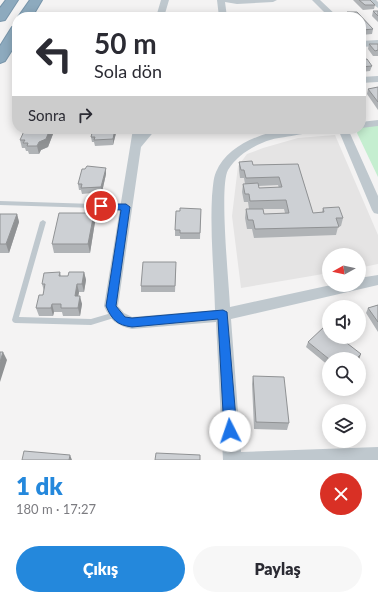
<!DOCTYPE html>
<html lang="tr">
<meta charset="utf-8">
<style>
:root{--surface:#fff;--page:#f7f7f7;--text:#2b2b33;--muted:#7c7c81;--accent:#2488dc}
body{margin:0;font-family:Lato,sans-serif;background:var(--page);color:var(--text);height:100vh;display:flex;flex-direction:column;font-size:15px;white-space:nowrap}
*{box-sizing:border-box;margin:0}
p{font-size:13px;color:var(--muted)}
.icon{flex:none;width:22px;height:22px;fill:none;stroke:currentColor;stroke-width:2;stroke-linecap:round;stroke-linejoin:round}
.map{position:relative;height:460px;overflow:hidden}
.side{display:flex;flex-direction:column;background:var(--surface);flex:1}
.side>*{flex:none}
.hud{position:absolute;left:12px;top:12px;width:354px;height:122px;border-radius:16px;box-shadow:0 2px 10px #0003;background:#fff;color:var(--text);overflow:hidden}
.needle{width:26px;rotate:262deg}
.tools{position:absolute;left:322px;top:248px;display:grid;gap:8px}
.tools a{display:grid;place-items:center;width:44px;height:44px;border-radius:50%;background:var(--surface);box-shadow:0 2px 10px #0003;font-size:20px}
.pin{position:absolute;display:grid;place-items:center;width:34px;height:34px;color:#fff;margin:-17px;border:2px solid #fff;border-radius:50%;box-shadow:0 1px 4px #0007}
.me{position:absolute;width:44px;margin:-22px;rotate:356deg;stroke-linejoin:round;filter:drop-shadow(0 0 3px #0008)}
.turn{display:flex;align-items:center;gap:14px;height:84px;padding:0 16px;font-size:18px}
.turn .icon{width:52px;height:52px;stroke-width:2.5}
.turn b{display:block;font-size:28px;line-height:34px}
.then{display:flex;align-items:center;height:38px;padding:0 16px;background:#0003;gap:8px;font-size:15px}
.round{display:grid;place-items:center;flex:none;width:42px;height:42px;border-radius:21px;background:var(--page)}
.overview{display:flex;align-items:center;justify-content:space-between;height:68px;padding:0 16px}
h1{font-size:24px;font-weight:800;line-height:30px;color:var(--accent)}
.cta{display:flex;gap:8px;margin-top:auto;padding:8px 16px}
.cta a{flex:1;height:46px;border-radius:24px;background:var(--accent);color:#fff;font-size:16px;font-weight:800;line-height:46px;text-align:center}
.cta a+a{background:var(--page);color:var(--text)}
.map>svg:first-child{display:block}
.education{fill:#e5e4e4}
.green{fill:#c5eed0}
.lines{fill:none;stroke-linecap:round;stroke-linejoin:round}
.motorway-casing{stroke:#7895aa;stroke-width:2}
.service{fill:#bfc8ce;fill-rule:evenodd}
.minor{fill:#bfc8ce;fill-rule:evenodd}
.motorway{fill:#8daabe;fill-rule:evenodd}
.wall{fill:#b0b3b6;fill-rule:evenodd}
.shaded-wall{fill:#909294}
.building{fill:#cdd0d4;stroke:#909294}
.route{fill:#1a73e8;stroke:#114b97}
</style>
<div class="map">
<svg width="378" height="460" viewBox="0 0 378 460">
<rect width="100%" height="100%" fill="#f4f3f3"/>
<!-- education -->
<path class="education" d="M 335,135 L 378,235 L 378,264 L 359,268 L 359,255 L 329,255 L 329,273 L 241,288 L 232,216 L 238,166 L 247,154 L 263,148 L 298,138 Z"/>
<!-- green -->
<path class="green" d="M 378,124 L 378,177 L 357,133 L 358,129 L 361,129 L 361,125 Z"/>
<g class="lines">
<!-- motorway casing -->
<g class="motorway-casing">
<path id="motorway" d="M 6,0 L 18,0 L 5,20 L 0,21 L 0,8 Z
M 30,0 L 42,0 L 32,17 L 18,17 Z
M 17,26 L 17,42 L 5,61 L 0,63 L 0,46 L 12,27 Z"/>
</g>
<!-- service -->
<path class="service" d="M 0,201 L 126,205 L 129,207 L 126,209 L 0,205 Z
M 43,220 L 46,222 L 19,317 L 91,319 L 115,312 L 117,313 L 118,315 L 117,317 L 91,325 L 15,323 L 13,322 L 12,320 L 40,222 Z"/>
<!-- minor -->
<path class="minor" d="M 161,0 L 169,0 L 164,17 L 156,17 Z
M 217,0 L 277,0 L 273,2 L 237,4 L 225,2 L 227,17 L 219,17 Z
M 312,0 L 320,0 L 338,17 L 329,17 Z
M 367,0 L 376,0 L 378,2 L 378,8 Z
M 378,40 L 378,46 L 361,47 L 361,41 Z
M 378,76 L 378,82 L 361,83 L 361,77 Z
M 378,120 L 378,126 L 361,128 L 361,122 Z
M 133,129 L 143,129 L 143,132 L 145,129 L 156,129 L 141,147 L 118,306 L 124,313 L 132,317 L 215,310 C 214,272 210,234 212,196 C 213,188 213,179 216,172 C 227,146 260,133 287,129 C 297,128 307,129 317,129 C 313,134 279,137 270,140 C 254,145 237,155 228,170 C 219,186 229,283 230,307 L 331,285 L 359,285 L 359,278 L 378,275 L 378,285 L 231,319 L 241,452 L 378,447 L 378,460 L 223,460 L 216,322 L 132,329 C 117,326 110,320 104,306 Z
M 338,129 L 348,129 L 378,196 L 378,214 L 374,213 L 372,210 Z"/>
<!-- motorway -->
<use href="#motorway" class="motorway"/>
</g>
<!-- wall -->
<path class="wall" d="M 353,0 L 370,0 L 375,5 L 374,9 L 363,10 Z
M 373,11 L 378,11 L 378,22 L 372,16 Z
M 347,12 L 357,12 L 373,29 L 372,34 L 361,35 L 361,17 L 346,17 Z
M 369,44 L 378,44 L 378,56 L 373,56 L 368,49 Z
M 361,60 L 372,66 L 370,71 L 361,72 Z
M 378,87 L 378,110 L 367,94 L 368,89 Z
M 117,129 L 113,145 L 95,146 L 94,142 L 92,142 L 91,137 Z
M 53,134 L 48,147 L 41,150 L 39,154 L 29,154 L 28,151 L 26,151 L 25,148 L 22,148 L 20,140 Z
M 239,162 L 253,165 L 298,164 L 313,213 L 322,212 L 323,208 L 343,218 L 341,226 L 338,227 L 336,235 L 254,238 L 252,229 L 247,229 L 245,218 L 246,209 L 249,209 L 248,202 L 244,202 L 242,192 L 243,184 L 245,184 L 244,178 L 240,178 L 239,170 ZM 278,185 L 279,188 L 259,188 L 258,186 ZM 263,209 L 284,209 L 285,213 L 264,214 Z
M 106,168 L 106,174 L 102,192 L 82,194 L 81,190 L 79,190 L 78,184 Z
M 201,209 L 200,239 L 180,239 L 180,236 L 175,236 L 175,230 L 180,211 Z
M 94,213 L 95,222 L 90,253 L 54,253 L 52,244 Z
M 0,214 L 17,214 L 19,222 L 9,253 L 0,253 Z
M 176,268 L 175,292 L 141,292 L 141,286 Z
M 60,272 L 61,276 L 68,276 L 84,272 L 86,280 L 84,292 L 79,292 L 78,296 L 82,304 L 80,316 L 63,316 L 62,312 L 54,312 L 53,316 L 39,316 L 36,308 L 43,295 L 44,291 L 42,284 Z
M 378,305 L 378,332 L 366,313 L 368,308 Z
M 308,342 L 329,359 L 329,366 L 306,347 Z
M 253,376 L 289,423 L 287,430 L 254,429 L 252,384 Z"/>
<!-- shaded-wall -->
<path class="shaded-wall" d="M 49,129 L 52,129 L 53,134 L 48,147 L 41,150 L 39,154 L 37,146 L 39,142 Z
M 115,129 L 117,129 L 113,145 L 113,139 Z
M 106,168 L 106,174 L 102,192 L 101,187 Z
M 94,213 L 95,222 L 90,253 L 88,244 Z
M 17,214 L 19,222 L 9,253 L 6,244 Z
M 84,272 L 86,280 L 84,292 L 82,284 Z
M 77,284 L 79,292 L 77,304 L 75,296 Z
M 80,296 L 82,304 L 80,316 L 78,308 Z
M 52,304 L 54,312 L 53,316 L 51,308 Z
M 3,352 L 7,360 L 0,382 L 0,362 Z
M 361,354 L 359,360 L 359,359 L 356,359 Z
M 70,455 L 72,460 L 69,460 Z"/>
<!-- building -->
<path class="building" d="M 359,0 L 370,0 L 375,5 L 365,5 Z
M 373,11 L 378,11 L 378,16 Z
M 347,12 L 357,12 L 373,29 L 363,30 L 361,28 L 361,17 L 351,17 Z
M 369,44 L 378,44 L 378,50 L 375,51 Z
M 367,59 L 372,66 L 361,67 L 361,60 Z
M 378,87 L 378,102 L 368,89 Z
M 25,129 L 50,129 L 46,139 L 39,142 L 37,146 L 27,146 L 28,143 L 23,143 L 25,140 L 20,140 Z
M 93,129 L 115,129 L 113,139 L 94,140 L 95,137 L 91,137 Z
M 252,161 L 253,165 L 298,164 L 313,213 L 324,212 L 323,208 L 339,207 L 343,218 L 336,218 L 339,227 L 255,229 L 253,220 L 248,220 L 246,209 L 263,209 L 264,214 L 289,213 L 286,200 L 250,201 L 249,194 L 245,194 L 243,184 L 258,183 L 259,188 L 282,187 L 279,177 L 246,178 L 244,170 L 241,170 L 239,162 Z
M 87,166 L 106,168 L 101,187 L 81,188 L 82,184 L 78,184 L 82,169 L 85,169 Z
M 180,208 L 201,209 L 200,233 L 180,233 L 180,230 L 175,230 L 176,211 L 180,211 Z
M 59,213 L 94,213 L 88,244 L 52,244 Z
M 0,214 L 17,214 L 6,244 L 0,244 Z
M 143,262 L 176,262 L 175,286 L 141,286 Z
M 60,272 L 59,276 L 68,276 L 69,272 L 84,272 L 82,284 L 77,284 L 75,296 L 80,296 L 78,308 L 61,308 L 61,304 L 52,304 L 51,308 L 36,308 L 39,295 L 43,295 L 45,284 L 42,284 L 44,273 Z
M 378,305 L 378,322 L 368,308 Z
M 325,326 L 329,329 L 329,337 L 339,337 L 361,354 L 356,359 L 329,359 L 308,342 Z
M 0,352 L 3,352 L 0,362 Z
M 253,376 L 284,377 L 289,423 L 256,422 Z
M 24,451 L 70,455 L 69,460 L 22,460 Z
M 156,453 L 200,455 L 200,460 L 155,460 Z"/>
<!-- route -->
<path class="route" d="M 98,204 L 126,204 L 130,207 L 116,306 L 125,317 L 132,318 L 223,310 L 227,312 L 237,431 L 235,435 L 230,437 L 226,435 L 224,431 L 218,319 L 132,327 C 117,325 112,320 106,306 L 121,210 L 101,209 L 98,209 Z"/>
</svg>
<div class="tools">
<a><svg class="needle" viewBox="-14 -14 28 28"><path d="M0-13l5 13h-10z" fill="#e53935"/><path d="M0 13l5-13h-10z" fill="#7c7c81"/></svg></a>
<a><svg class="icon" aria-label="sound" viewBox="0 0 24 24"><path d="M4 9h4l5-4v14l-5-4H4zM17 9q2 3 0 6"/></svg></a>
<a><svg class="icon" aria-label="search" viewBox="0 0 24 24"><circle cx="10" cy="10" r="6"/><path d="M15 15l6 6"/></svg></a>
<a><svg class="icon" aria-label="layers" viewBox="0 0 24 24"><path d="M12 4l9 5-9 5-9-5zM3 14l9 5 9-5"/></svg></a>
</div>
<div class="pin" style="left:101px;top:206px;background:#d93025"><svg class="icon" aria-label="arrive" viewBox="0 0 24 24"><path d="M6 21V4h12l-3 4 3 4H6"/></svg></div>
<svg class="me" style="left:230px;top:431px" viewBox="-20 -20 40 40"><circle r="19" fill="#fff"/><path d="M0-13L10 11 0 6-10 11z" fill="#1a73e8"/></svg>
<div class="hud">
<div class="turn"><svg class="icon" aria-label="left" viewBox="0 0 24 24"><path d="M17 20v-9H6M10 6l-5 5 5 5"/></svg><div><b>50 m</b>Sola dön</div></div>
<div class="then">Sonra<svg class="icon" aria-label="right" viewBox="0 0 24 24"><path d="M7 20v-9h11M14 6l5 5-5 5"/></svg></div>
</div>
</div>
<section class="side">
<div class="overview"><div><h1>1 dk</h1><p>180 m · 17:27</p></div><a class="round" style="background:#d93025;color:#fff"><svg class="icon" aria-label="close" viewBox="0 0 24 24"><path d="M6 6l12 12M18 6L6 18"/></svg></a></div>
<div class="cta"><a>Çıkış</a><a>Paylaş</a></div>
</section>
